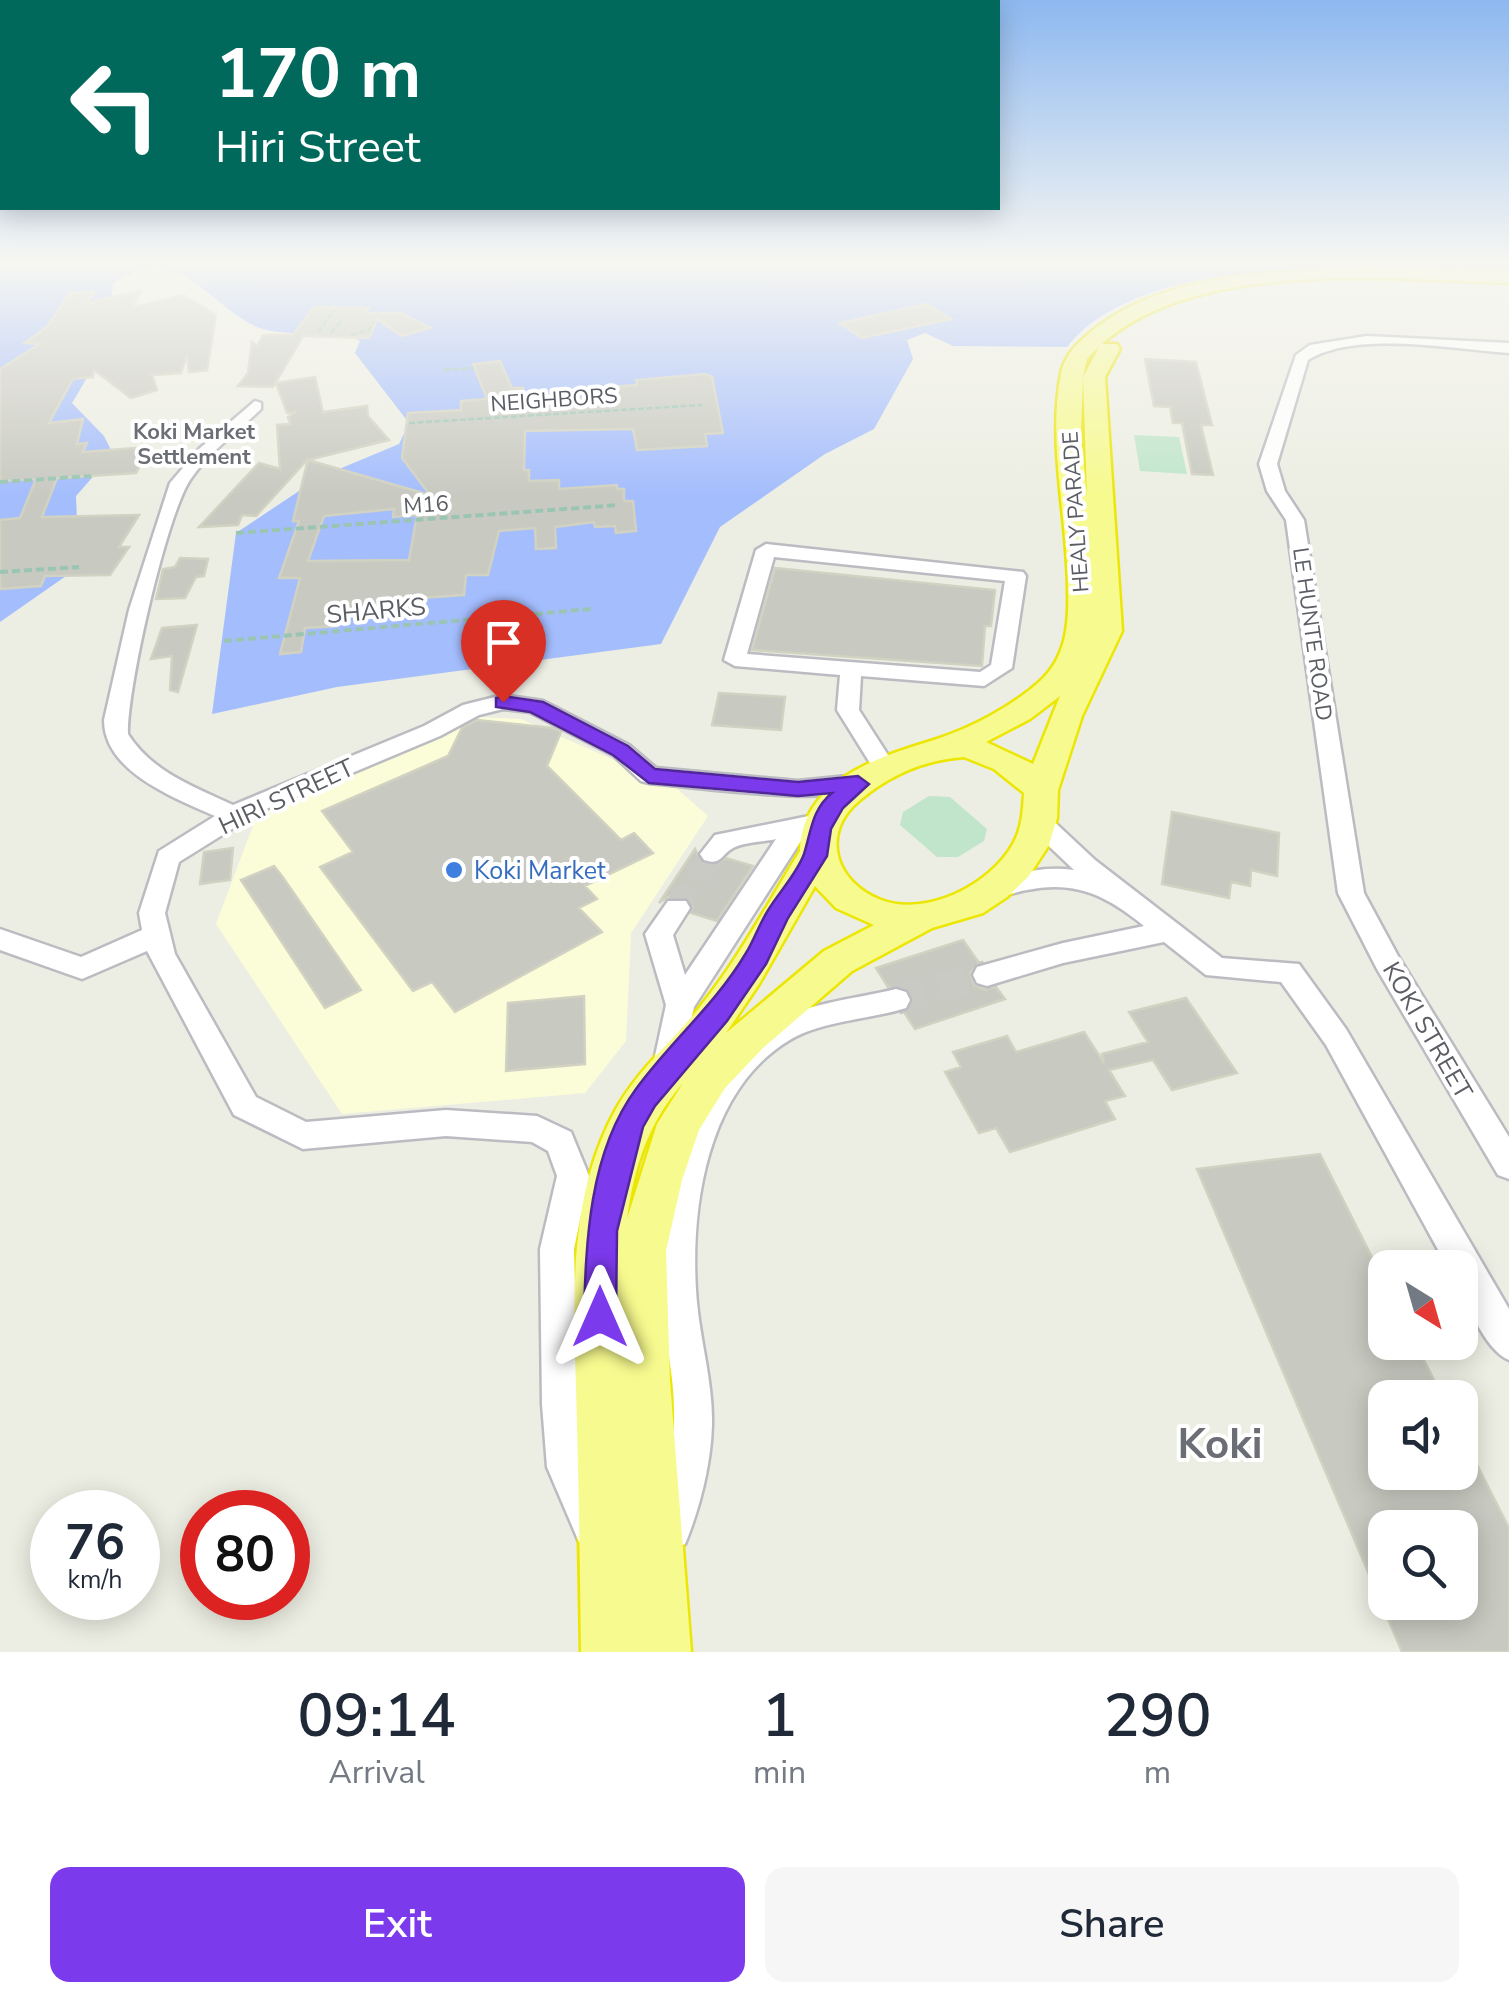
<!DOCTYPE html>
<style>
:root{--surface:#fff;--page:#f6f6f7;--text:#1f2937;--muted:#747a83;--accent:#7c3aed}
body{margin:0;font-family:"Nunito Sans",sans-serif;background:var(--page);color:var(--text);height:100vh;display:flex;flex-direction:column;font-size:38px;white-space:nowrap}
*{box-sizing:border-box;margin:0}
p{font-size:32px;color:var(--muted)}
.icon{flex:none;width:55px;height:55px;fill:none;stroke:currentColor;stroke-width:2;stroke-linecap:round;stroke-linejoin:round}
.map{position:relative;height:1652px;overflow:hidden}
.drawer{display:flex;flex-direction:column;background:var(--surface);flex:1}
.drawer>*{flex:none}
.top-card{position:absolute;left:0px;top:0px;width:1000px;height:210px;box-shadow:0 5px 25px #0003;background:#00695c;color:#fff;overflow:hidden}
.needle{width:65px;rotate:143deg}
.fabs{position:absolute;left:1368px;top:1250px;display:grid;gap:20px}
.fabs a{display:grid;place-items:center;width:110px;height:110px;border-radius:20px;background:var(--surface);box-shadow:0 5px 25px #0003;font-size:50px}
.speed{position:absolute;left:30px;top:1490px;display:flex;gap:20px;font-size:50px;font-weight:700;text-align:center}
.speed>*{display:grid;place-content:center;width:130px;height:130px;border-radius:50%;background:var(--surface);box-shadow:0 5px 25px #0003;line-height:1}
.speed small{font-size:25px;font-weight:400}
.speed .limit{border:15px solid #d22;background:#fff;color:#111}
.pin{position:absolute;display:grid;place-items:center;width:85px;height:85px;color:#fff;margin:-102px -42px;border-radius:50% 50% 50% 0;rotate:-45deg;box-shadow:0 0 10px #0007}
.pin .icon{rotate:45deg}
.me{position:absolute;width:110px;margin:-55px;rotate:0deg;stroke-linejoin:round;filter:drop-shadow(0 0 8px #0008)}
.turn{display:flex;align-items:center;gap:35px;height:210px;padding:0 50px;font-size:45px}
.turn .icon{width:130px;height:130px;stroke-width:2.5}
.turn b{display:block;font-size:70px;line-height:85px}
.eta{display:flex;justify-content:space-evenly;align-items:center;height:170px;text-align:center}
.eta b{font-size:60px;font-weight:600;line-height:70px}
.primary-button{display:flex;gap:20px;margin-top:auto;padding:20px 50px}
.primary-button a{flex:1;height:115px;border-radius:20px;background:var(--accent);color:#fff;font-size:40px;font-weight:600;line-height:115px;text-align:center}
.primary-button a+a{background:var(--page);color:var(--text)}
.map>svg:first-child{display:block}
.commercial{fill:#fbfdd9}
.green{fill:#c0e5cb}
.water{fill:#a4bdfd}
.building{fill:#c8c9c0;stroke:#d2d2c2;stroke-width:2.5;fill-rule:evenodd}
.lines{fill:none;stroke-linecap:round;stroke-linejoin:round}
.minor-tunnel-far1{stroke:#c8cac3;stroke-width:24;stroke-dasharray:24 12;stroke-linecap:butt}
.minor-tunnel{stroke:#c8cac3;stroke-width:30;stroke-dasharray:30 15;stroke-linecap:butt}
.minor-casing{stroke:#bbbbc2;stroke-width:5}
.highway-casing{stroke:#ece605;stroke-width:5}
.path-far1{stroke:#9ac5b2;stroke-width:2.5;stroke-dasharray:6 2.5;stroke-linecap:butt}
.path{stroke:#9ac5b2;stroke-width:4;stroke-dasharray:8 4;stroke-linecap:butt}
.minor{fill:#fff;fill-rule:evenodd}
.highway{fill:#f7fa8e;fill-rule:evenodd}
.route{fill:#7c3aed;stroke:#51269a;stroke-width:2.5}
.shop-dot{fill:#3f7fe0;stroke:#fff;stroke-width:4}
.labels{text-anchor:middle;stroke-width:8;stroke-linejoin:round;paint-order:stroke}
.far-street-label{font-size:22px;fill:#5b5d64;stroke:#fff}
.far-neighbourhood-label{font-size:22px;font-weight:bold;fill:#6c6e76;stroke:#fff}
.street-label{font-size:25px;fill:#5b5d64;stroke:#fff}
.shop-label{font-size:25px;fill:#366cbe;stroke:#fff;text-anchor:start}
.near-district-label{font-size:42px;font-weight:bold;fill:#6c6e76;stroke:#fff}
</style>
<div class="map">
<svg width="1509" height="1652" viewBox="0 0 1509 1652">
<rect width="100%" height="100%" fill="#edeee3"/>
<!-- commercial -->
<path class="commercial" d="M 477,717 L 521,719 L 675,787 L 708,816 L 631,933 L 626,1041 L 585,1093 L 342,1114 L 216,924 L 260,807 Z"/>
<!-- green -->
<path class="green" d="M 1134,435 L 1179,437 L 1187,474 L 1140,471 Z
M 929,796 L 950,797 L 987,829 L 984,841 L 958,857 L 937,857 L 900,825 L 903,812 Z"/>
<!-- water -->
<path class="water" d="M 0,264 L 1509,264 L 1509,272 C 1391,270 1147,245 1067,347 L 953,346 L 925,333 L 907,340 L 913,359 L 874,429 L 825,454 L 720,527 L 661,644 L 337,687 L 212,714 L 236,533 L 320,477 L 399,444 L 409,423 L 355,353 L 360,341 L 351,335 C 328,333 277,336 257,327 C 205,303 178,238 113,284 C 109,334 99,360 72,403 L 104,436 L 113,454 L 76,496 L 79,567 L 0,622 Z"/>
<!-- building -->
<path class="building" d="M 141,290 L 133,307 L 183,295 L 216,315 L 207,370 L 189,372 L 187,355 L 181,373 L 152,375 L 157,390 L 131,398 L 94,370 L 93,377 L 73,379 L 49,423 L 83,419 L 77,444 L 87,443 L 83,452 L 150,447 L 136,473 L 57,478 L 42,517 L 139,515 L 119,547 L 129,547 L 110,575 L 45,576 L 41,586 L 0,589 L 0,520 L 20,518 L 36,479 L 0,481 L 0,369 L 40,344 L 25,343 L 48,326 L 70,293 L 94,292 L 86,304 Z
M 927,304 L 951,319 L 862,338 L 840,323 Z
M 314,307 L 369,308 L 365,313 L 401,313 L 430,328 L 402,336 L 377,319 L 369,338 L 303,336 L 273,387 L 238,386 L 248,373 L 252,342 L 257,346 L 263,335 L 293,335 Z
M 1145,359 L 1196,362 L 1212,425 L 1201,425 L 1213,475 L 1192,474 L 1182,423 L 1173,423 L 1170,407 L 1154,406 Z
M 500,361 L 512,388 L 523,388 L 524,403 L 600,397 L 598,388 L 637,385 L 636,380 L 705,374 L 712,377 L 723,433 L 705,434 L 707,446 L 637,450 L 633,429 L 525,431 L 524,470 L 529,470 L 529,481 L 559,480 L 559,489 L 617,485 L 617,489 L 624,489 L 624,501 L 633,501 L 636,531 L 616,533 L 615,526 L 595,527 L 594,522 L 555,527 L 556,548 L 536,549 L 535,528 L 499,531 L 488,575 L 466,575 L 464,595 L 420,598 L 419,605 L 341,611 L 338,626 L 305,628 L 301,652 L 280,654 L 300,578 L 279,578 L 299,521 L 293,521 L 308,459 L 256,516 L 242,515 L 238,525 L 199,527 L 259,463 L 280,469 L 277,425 L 290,424 L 288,417 L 296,412 L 287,413 L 276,383 L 315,377 L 323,412 L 367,406 L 368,416 L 389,440 L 308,460 L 430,495 L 402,458 L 408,413 L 461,410 L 461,401 L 487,399 L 473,364 ZM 394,509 L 393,517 L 417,515 L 409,560 L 308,561 L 324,516 Z
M 180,558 L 208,559 L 204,576 L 196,577 L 185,598 L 156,599 L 163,569 L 175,567 Z
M 775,568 L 995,590 L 991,626 L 985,626 L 982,666 L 752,650 Z
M 197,625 L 178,692 L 170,690 L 172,656 L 151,659 L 162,628 Z
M 719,693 L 785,697 L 781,730 L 712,725 Z
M 477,720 L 553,728 L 561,732 L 547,766 L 621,840 L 634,833 L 653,853 L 585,886 L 597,899 L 579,908 L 602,932 L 455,1012 L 432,982 L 413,991 L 320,867 L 353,852 L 322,811 L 448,756 L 462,728 Z
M 1172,812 L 1279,833 L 1277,876 L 1251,870 L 1250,886 L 1231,882 L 1229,898 L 1162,884 Z
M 233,848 L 230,880 L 200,884 L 204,852 Z
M 695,849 L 703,864 L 715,865 L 726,858 L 753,866 L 717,921 L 691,913 L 693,906 L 686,897 L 668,897 L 659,903 Z
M 274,866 L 282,876 L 361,990 L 325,1008 L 241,880 Z
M 963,940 L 979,963 L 970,973 L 974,985 L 986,990 L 996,987 L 1005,999 L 915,1029 L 904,1012 L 913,1002 L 909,990 L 888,987 L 876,968 Z
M 584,996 L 585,1064 L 506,1071 L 508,1003 Z
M 1186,998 L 1237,1073 L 1172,1090 L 1153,1060 L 1109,1070 L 1125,1096 L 1105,1101 L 1115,1119 L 1010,1152 L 996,1128 L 979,1133 L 945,1072 L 961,1067 L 953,1052 L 1007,1036 L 1016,1052 L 1084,1032 L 1104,1063 L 1102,1054 L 1148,1042 L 1129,1012 Z
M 1320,1154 L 1385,1283 L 1385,1342 L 1415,1342 L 1443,1398 L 1385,1398 L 1385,1472 L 1460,1472 L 1460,1431 L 1509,1528 L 1509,1652 L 1402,1652 L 1197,1169 ZM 1385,1528 L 1460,1528 L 1460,1602 L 1385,1602 Z"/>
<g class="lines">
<!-- minor-tunnel-far1 -->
<path class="minor-tunnel-far1" d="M 677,908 L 713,854"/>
<!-- minor-tunnel -->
<path class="minor-tunnel" d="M 896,1000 L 987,975"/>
<!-- minor casing -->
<g class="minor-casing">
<path id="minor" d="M 1367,336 L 1509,343 L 1509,353 C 1454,349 1355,330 1308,360 L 1277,464 L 1285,491 L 1304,520 L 1364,893 L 1398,956 L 1509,1137 L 1509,1179 L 1498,1175 L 1377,969 L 1338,893 L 1286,520 L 1267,491 L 1259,464 L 1296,355 L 1310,345 Z
M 255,401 L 261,403 L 261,409 C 237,432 208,453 190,480 C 166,517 127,688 128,734 C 152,772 194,787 233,805 L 424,726 L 463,705 L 503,695 L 543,701 L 629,745 L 656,768 L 798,781 L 858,775 L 870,783 C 849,810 686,786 649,783 L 641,781 L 613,755 L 530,712 L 503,709 L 479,715 L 440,736 L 259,812 L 179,862 L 165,913 L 175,954 L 256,1097 L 306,1122 L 446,1110 L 537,1116 L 571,1132 L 589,1176 L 574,1249 L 578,1404 L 585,1466 L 613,1528 L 607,1542 L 593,1548 L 579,1542 L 547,1467 L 542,1404 L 540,1249 L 557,1176 L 548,1151 L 532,1142 L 446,1136 L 303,1149 L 234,1115 L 147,951 L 82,979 L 0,950 L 0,929 L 81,957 L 142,930 L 139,913 L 159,851 L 215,816 C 175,798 104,772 104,720 L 129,610 L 170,483 L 199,449 Z
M 766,544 L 1023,572 L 1026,576 L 1012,668 L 984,686 L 861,676 L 859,710 L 895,766 L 891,771 L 875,771 L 837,710 L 840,675 L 735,666 L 724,660 L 756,550 ZM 774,557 L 1005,581 L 991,665 L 980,672 L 747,654 Z
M 824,813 L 833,815 L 836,821 L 833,827 L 806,833 L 694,1007 L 678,1079 L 667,1082 L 656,1079 L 652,1070 L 666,1005 L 645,934 L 668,901 L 686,901 L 690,908 L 673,935 L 685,975 L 776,839 C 764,842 744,842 733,848 C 720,855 722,866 704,860 L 700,854 L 715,835 Z
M 1040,815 L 1049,817 L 1095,860 L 1222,958 L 1299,964 L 1346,1029 L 1509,1309 L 1509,1360 C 1484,1350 1460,1294 1460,1268 L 1448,1268 L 1326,1045 L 1281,982 L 1206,975 L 1164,942 L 1063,963 L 987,986 L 977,983 L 973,975 L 977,967 L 1063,943 L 1144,926 C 1107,896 1076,880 1027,890 C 1013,892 1001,899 988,895 L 984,888 L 988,881 C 1017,873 1044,866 1074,870 L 1031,829 L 1028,823 Z
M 896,989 L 906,992 L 910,1000 L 906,1008 C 869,1020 822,1020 788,1041 C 705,1092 689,1213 697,1303 C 701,1344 713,1384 712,1425 C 711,1464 700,1508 685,1544 L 671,1550 L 657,1544 C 655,1539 652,1535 651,1530 C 651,1519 659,1504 662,1493 C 669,1466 675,1439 674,1411 C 674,1373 664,1336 662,1298 C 658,1205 680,1070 772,1022 C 809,1003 855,999 896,989 Z"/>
</g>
<!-- highway casing -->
<g class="highway-casing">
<path id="highway" d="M 1344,269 L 1509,271 L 1509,283 C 1389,279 1197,259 1102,344 L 1117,344 L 1120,349 L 1105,377 L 1122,631 L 1082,716 L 1058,790 L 1057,818 L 1049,845 L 1028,877 L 1007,897 L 983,913 L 932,928 L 852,971 L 763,1048 L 725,1088 L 699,1130 L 682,1180 L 666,1251 L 670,1381 L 691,1652 L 581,1652 C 580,1576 579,1500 577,1424 C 575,1319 563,1207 615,1111 C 638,1068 677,1038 706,999 C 742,953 769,901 800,851 C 801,781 878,757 934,740 C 971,728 1011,707 1039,682 C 1066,658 1069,625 1068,592 C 1068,519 1047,445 1061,373 C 1065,356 1074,347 1086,336 C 1155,276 1256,273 1344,269 ZM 1100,346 L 1098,349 L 1083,377 L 1087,359 ZM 1083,377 L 1087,497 L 1081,434 ZM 1060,696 L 1033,764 L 986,742 L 1030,719 ZM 964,757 L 994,769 L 1024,793 C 1023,811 1022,828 1013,844 C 990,885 927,917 881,900 C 834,882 820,832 860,800 C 891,774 924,760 964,757 ZM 815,886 L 836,908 L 874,925 L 824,951 L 726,1033 L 759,984 ZM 683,1083 L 657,1124 L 627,1219 C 634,1167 648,1123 683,1083 Z"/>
</g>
<!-- path-far1 -->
<path class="path-far1" d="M 318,332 L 335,310
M 331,333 L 341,321
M 351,335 L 369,330 L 374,322
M 444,370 L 474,368
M 409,423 L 702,405"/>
<!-- path -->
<path class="path" d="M 0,482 L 91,476
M 236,533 L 619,505
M 0,572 L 79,567
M 224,641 L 591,609"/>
<!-- minor -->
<use href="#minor" class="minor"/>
<!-- highway -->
<use href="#highway" class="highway"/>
</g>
<!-- sky -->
<linearGradient id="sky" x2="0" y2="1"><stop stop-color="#8db8f0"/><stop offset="0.53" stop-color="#f7f7f2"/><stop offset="1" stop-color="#f7f7f2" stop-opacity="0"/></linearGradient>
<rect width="1509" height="496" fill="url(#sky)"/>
<!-- route -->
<path class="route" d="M 503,696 L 543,702 L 628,746 L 655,769 L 798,782 L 858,776 L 869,784 L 843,808 L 831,829 L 827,856 L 788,918 L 766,964 L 727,1021 L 655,1106 L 643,1127 L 617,1231 L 616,1317 L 611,1327 L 600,1332 L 589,1327 L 584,1317 C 586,1241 589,1153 636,1089 C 670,1042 716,1004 746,953 C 754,940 759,925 767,912 C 778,893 797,874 804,854 C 811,832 812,809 832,793 L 798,796 L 649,783 L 613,755 L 530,712 L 496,707 L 496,698 Z"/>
<!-- markers -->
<circle class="shop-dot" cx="454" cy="870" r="10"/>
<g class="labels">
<!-- far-street labels -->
<g class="far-street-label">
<text transform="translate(554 399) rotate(-4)" y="8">NEIGHBORS</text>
<text transform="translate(426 504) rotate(-4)" y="8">M16</text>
<text transform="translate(1075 512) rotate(-94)" y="8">HEALY PARADE</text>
<text transform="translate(1313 634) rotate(82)" y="8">LE HUNTE ROAD</text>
</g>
<!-- far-neighbourhood labels -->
<g class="far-neighbourhood-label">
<text x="194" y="439">Koki Market<tspan x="194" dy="25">Settlement</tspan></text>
</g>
<!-- street labels -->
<g class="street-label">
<text transform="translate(376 610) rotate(-5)" y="9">SHARKS</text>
<text transform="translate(286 796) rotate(-25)" y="9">HIRI STREET</text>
<text transform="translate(1428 1030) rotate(60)" y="9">KOKI STREET</text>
</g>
<!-- shop labels -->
<g class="shop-label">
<text x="474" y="879">Koki Market</text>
</g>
<!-- near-district labels -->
<g class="near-district-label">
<text x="1220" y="1458">Koki</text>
</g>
</g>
</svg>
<div class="fabs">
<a><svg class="needle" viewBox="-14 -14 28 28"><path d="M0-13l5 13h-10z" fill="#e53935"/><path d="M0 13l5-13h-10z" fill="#747a83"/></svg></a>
<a><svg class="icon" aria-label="sound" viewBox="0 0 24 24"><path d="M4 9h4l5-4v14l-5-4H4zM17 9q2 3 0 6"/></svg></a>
<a><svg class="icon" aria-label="search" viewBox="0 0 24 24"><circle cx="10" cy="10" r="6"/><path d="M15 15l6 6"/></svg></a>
</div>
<div class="speed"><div>76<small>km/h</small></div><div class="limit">80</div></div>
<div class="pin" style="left:503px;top:702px;background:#d93025"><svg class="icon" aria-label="arrive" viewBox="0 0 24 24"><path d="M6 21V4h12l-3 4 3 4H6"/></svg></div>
<svg class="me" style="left:600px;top:1317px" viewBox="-20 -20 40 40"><path d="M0-17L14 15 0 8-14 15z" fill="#7c3aed" stroke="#fff" stroke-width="4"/></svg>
<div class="top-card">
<div class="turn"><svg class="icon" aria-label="left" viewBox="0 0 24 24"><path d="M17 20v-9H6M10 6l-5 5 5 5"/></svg><div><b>170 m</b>Hiri Street</div></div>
</div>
</div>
<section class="drawer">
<div class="eta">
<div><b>09:14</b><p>Arrival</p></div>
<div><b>1</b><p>min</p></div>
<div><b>290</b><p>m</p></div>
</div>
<div class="primary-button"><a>Exit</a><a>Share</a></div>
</section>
